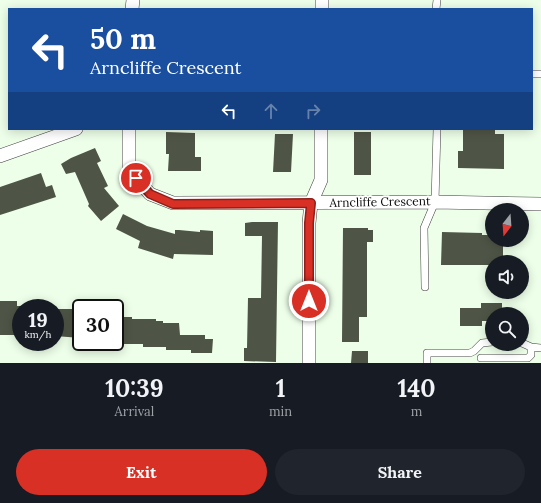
<!DOCTYPE html>
<style>
:root{--surface:#171b24;--page:#20242c;--text:#f1f3f6;--muted:#9ea1a6;--accent:#d93025}
body{margin:0;font-family:Lora,serif;background:var(--page);color:var(--text);height:100vh;display:flex;flex-direction:column;font-size:15px;white-space:nowrap}
*{box-sizing:border-box;margin:0}
p{font-size:13px;color:var(--muted)}
.icon{flex:none;width:22px;height:22px;fill:none;stroke:currentColor;stroke-width:2;stroke-linecap:round;stroke-linejoin:round}
.map{position:relative;height:363px;overflow:hidden}
.panel{display:flex;flex-direction:column;background:var(--surface);flex:1}
.panel>*{flex:none}
.guide{position:absolute;left:8px;top:8px;width:525px;height:122px;border-radius:0px;box-shadow:0 2px 10px #0003;background:#1a4fa0;color:#fff;overflow:hidden}
.needle{width:26px;rotate:197deg}
.tools{position:absolute;left:485px;top:203px;display:grid;gap:8px}
.tools a{display:grid;place-items:center;width:44px;height:44px;border-radius:50%;background:var(--surface);box-shadow:0 2px 10px #0003;font-size:20px}
.speed{position:absolute;left:12px;top:299px;display:flex;gap:8px;font-size:20px;font-weight:700;text-align:center}
.speed>*{display:grid;place-content:center;width:52px;height:52px;border-radius:50%;background:var(--surface);box-shadow:0 2px 10px #0003;line-height:1}
.speed small{font-size:10px;font-weight:400}
.speed .limit{border:2px solid #111;border-radius:6px;background:#fff;color:#111}
.pin{position:absolute;display:grid;place-items:center;width:34px;height:34px;color:#fff;margin:-17px;border:2px solid #fff;border-radius:50%;box-shadow:0 1px 4px #0007}
.me{position:absolute;width:44px;margin:-22px;rotate:0deg;stroke-linejoin:round;filter:drop-shadow(0 0 3px #0008)}
.turn{display:flex;align-items:center;gap:14px;height:84px;padding:0 16px;font-size:18px}
.turn .icon{width:52px;height:52px;stroke-width:2.5}
.turn b{display:block;font-size:28px;line-height:34px}
.lanes{display:flex;align-items:center;height:38px;padding:0 16px;background:#0003;justify-content:center;gap:20px;direction:ltr}
.lanes .off{opacity:.35}
.eta{display:flex;justify-content:space-evenly;align-items:center;height:68px;text-align:center}
.eta b{font-size:24px;font-weight:800;line-height:28px}
.cta{display:flex;gap:8px;margin-top:auto;padding:8px 16px}
.cta a{flex:1;height:46px;border-radius:24px;background:var(--accent);color:#fff;font-size:16px;font-weight:800;line-height:46px;text-align:center}
.cta a+a{background:var(--page);color:var(--text)}
.map>svg:first-child{display:block}
.building{fill:#4f5546}
.lines{fill:none;stroke-linecap:round;stroke-linejoin:round}
.lane-casing{stroke:#3e3e3e;stroke-width:8}
.street-casing{stroke:#3e3e3e;stroke-width:14}
.lane{stroke:#fff;stroke-width:7}
.street{stroke:#fff;stroke-width:13}
.route-casing{stroke:#8d1f18;stroke-width:10}
.route{stroke:#d93025;stroke-width:7}
.labels{text-anchor:middle;stroke-width:4;stroke-linejoin:round;paint-order:stroke}
.street-label{font-size:12px;fill:#0b0b0b;stroke:#fff}
</style>
<div class="map">
<svg width="541" height="363" viewBox="0 0 541 363">
<rect width="100%" height="100%" fill="#edffe9"/>
<!-- building -->
<path class="building" d="M 463,129 L 495,129 L 495,134 L 504,134 L 504,169 L 458,168 L 458,151 L 463,151 Z
M 166,132 L 195,133 L 195,157 L 201,157 L 201,171 L 168,171 L 169,154 L 166,154 Z
M 354,132 L 371,132 L 371,175 L 354,175 Z
M 275,134 L 293,134 L 291,172 L 273,172 Z
M 95,148 L 101,161 L 97,163 L 108,186 L 104,188 L 119,206 L 101,221 L 88,206 L 89,204 L 75,172 L 66,174 L 61,164 L 71,158 Z
M 41,173 L 46,187 L 52,185 L 56,197 L 0,215 L 0,187 Z
M 123,214 L 147,226 L 175,234 L 175,230 L 179,230 L 200,232 L 200,230 L 213,231 L 213,255 L 174,254 L 173,259 L 138,248 L 140,241 L 116,229 Z
M 252,222 L 278,222 L 276,362 L 244,361 L 244,348 L 247,348 L 248,298 L 261,298 L 262,236 L 245,236 L 245,223 Z
M 343,228 L 368,228 L 368,230 L 373,230 L 373,242 L 367,242 L 367,317 L 359,317 L 359,342 L 342,342 Z
M 442,232 L 482,233 L 482,235 L 492,235 L 492,240 L 501,240 L 501,244 L 503,245 L 503,262 L 492,262 L 492,265 L 441,265 Z
M 0,301 L 17,301 L 17,306 L 21,306 L 21,335 L 0,335 Z
M 481,303 L 502,303 L 502,314 L 492,314 L 492,321 L 482,321 L 482,326 L 460,326 L 460,308 L 481,308 Z
M 55,309 L 81,309 L 81,338 L 55,336 Z
M 118,317 L 132,317 L 132,319 L 156,319 L 156,321 L 163,321 L 163,323 L 179,323 L 180,335 L 205,335 L 205,339 L 213,339 L 212,353 L 191,353 L 191,350 L 166,350 L 166,347 L 143,347 L 143,344 L 115,344 L 115,323 L 118,323 Z
M 352,351 L 368,351 L 368,363 L 351,363 Z"/>
<g class="lines">
<!-- lane casing -->
<g class="lane-casing">
<path id="lane" d="M 436,9 L 437,0
M 532,74 L 541,74
M 425,287 L 424,228 L 435,202 L 437,129
M 522,343 L 531,347 L 541,348
M 481,358 L 528,358 L 531,355 L 531,347
M 427,363 L 427,353 L 470,353 L 474,351 L 482,343 L 492,342"/>
</g>
<!-- street casing -->
<g class="street-casing">
<path id="street" d="M 132,9 L 133,0
M 322,9 L 322,0
M 129,129 L 129,170 L 150,194 L 173,203 L 435,202 L 541,204
M 0,156 L 76,129
M 309,363 L 309,223 L 311,203 L 321,180 L 321,129"/>
</g>
<!-- lane -->
<use href="#lane" class="lane"/>
<!-- street -->
<use href="#street" class="street"/>
</g>
<g class="lines">
<!-- route casing -->
<g class="route-casing">
<path id="route" d="M 136,178 L 150,194 L 173,204 L 311,203 L 309,223 L 309,301"/>
</g>
<!-- route -->
<use href="#route" class="route"/>
</g>
<g class="labels">
<!-- street labels -->
<g class="street-label">
<text transform="translate(380 202) rotate(-1)" y="4">Arncliffe Crescent</text>
</g>
</g>
</svg>
<div class="tools">
<a><svg class="needle" viewBox="-14 -14 28 28"><path d="M0-13l5 13h-10z" fill="#e53935"/><path d="M0 13l5-13h-10z" fill="#9ea1a6"/></svg></a>
<a><svg class="icon" aria-label="sound" viewBox="0 0 24 24"><path d="M4 9h4l5-4v14l-5-4H4zM17 9q2 3 0 6"/></svg></a>
<a><svg class="icon" aria-label="search" viewBox="0 0 24 24"><circle cx="10" cy="10" r="6"/><path d="M15 15l6 6"/></svg></a>
</div>
<div class="speed"><div>19<small>km/h</small></div><div class="limit">30</div></div>
<div class="pin" style="left:136px;top:178px;background:#d93025"><svg class="icon" aria-label="arrive" viewBox="0 0 24 24"><path d="M6 21V4h12l-3 4 3 4H6"/></svg></div>
<svg class="me" style="left:309px;top:301px" viewBox="-20 -20 40 40"><circle r="17" fill="#d93025" stroke="#fff" stroke-width="3"/><path d="M0-11L8 9 0 5-8 9z" fill="#fff"/></svg>
<div class="guide">
<div class="turn"><svg class="icon" aria-label="left" viewBox="0 0 24 24"><path d="M17 20v-9H6M10 6l-5 5 5 5"/></svg><div><b>50 m</b>Arncliffe Crescent</div></div>
<div class="lanes"><svg class="icon" aria-label="left" viewBox="0 0 24 24"><path d="M17 20v-9H6M10 6l-5 5 5 5"/></svg><svg class="icon off" aria-label="ahead" viewBox="0 0 24 24"><path d="M12 20V5M6 11l6-6 6 6"/></svg><svg class="icon off" aria-label="right" viewBox="0 0 24 24"><path d="M7 20v-9h11M14 6l5 5-5 5"/></svg></div>
</div>
</div>
<section class="panel">
<div class="eta">
<div><b>10:39</b><p>Arrival</p></div>
<div><b>1</b><p>min</p></div>
<div><b>140</b><p>m</p></div>
</div>
<div class="cta"><a>Exit</a><a>Share</a></div>
</section>
